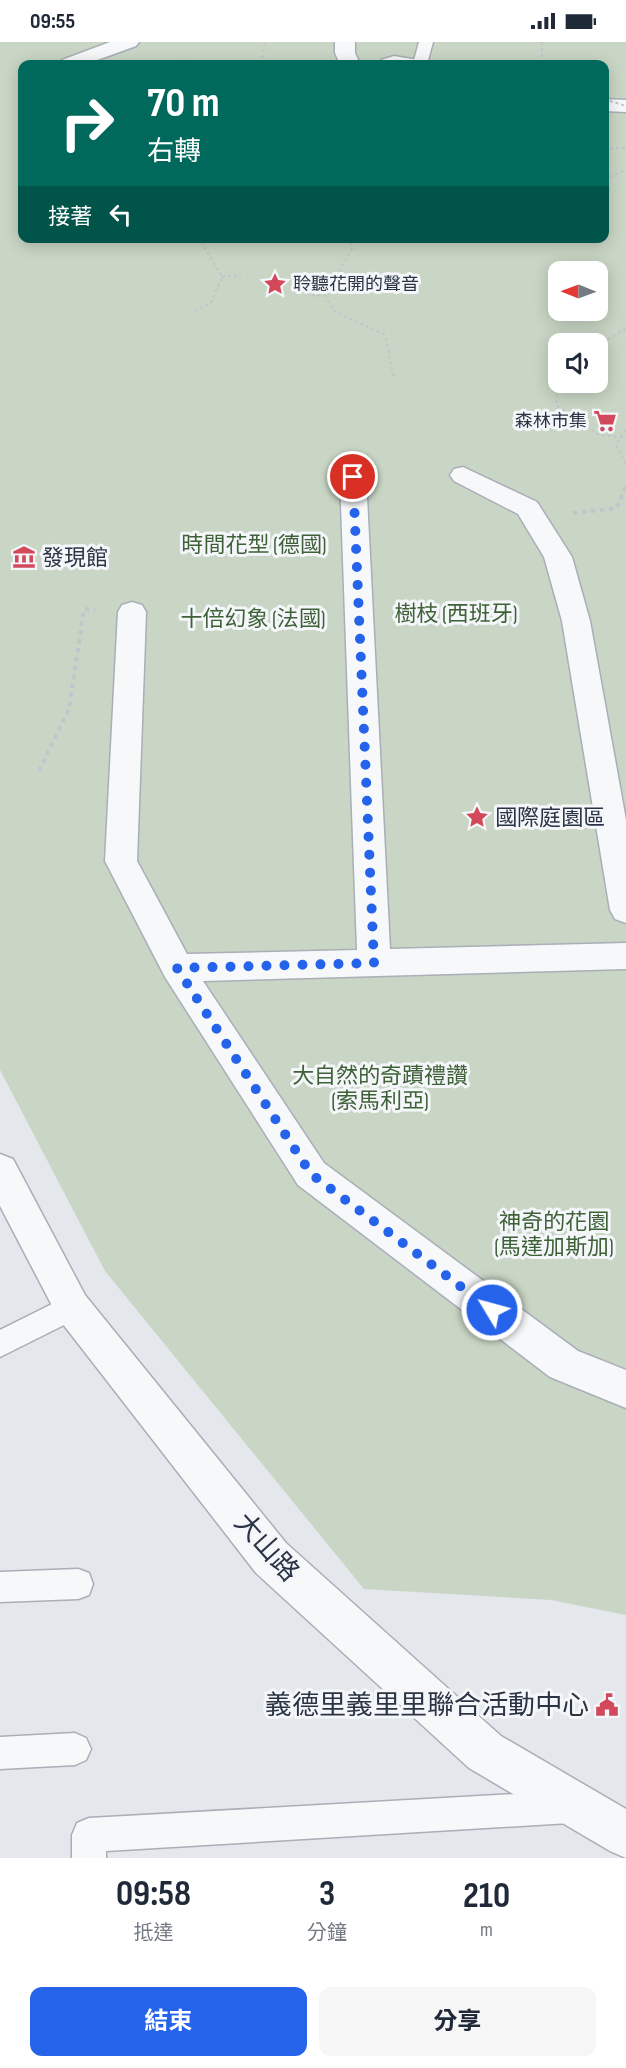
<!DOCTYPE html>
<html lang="zh-TW">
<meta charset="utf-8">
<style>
:root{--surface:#fff;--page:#f6f6f7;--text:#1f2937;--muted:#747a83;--accent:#2563eb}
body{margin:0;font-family:"Sofia Sans Condensed","Noto Sans TC",sans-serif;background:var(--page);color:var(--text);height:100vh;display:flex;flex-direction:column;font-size:22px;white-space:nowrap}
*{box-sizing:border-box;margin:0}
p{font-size:20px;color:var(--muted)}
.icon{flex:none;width:33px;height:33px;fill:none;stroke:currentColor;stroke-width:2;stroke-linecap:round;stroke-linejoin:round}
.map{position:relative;height:1816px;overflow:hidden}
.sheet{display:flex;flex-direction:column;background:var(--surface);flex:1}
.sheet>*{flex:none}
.guide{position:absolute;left:18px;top:18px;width:591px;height:183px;border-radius:12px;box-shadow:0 3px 15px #0003;background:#00695c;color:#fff;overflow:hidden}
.needle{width:39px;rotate:271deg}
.buttons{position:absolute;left:548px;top:219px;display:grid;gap:12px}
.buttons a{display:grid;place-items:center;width:60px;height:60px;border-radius:12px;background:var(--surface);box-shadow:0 3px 15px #0003;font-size:30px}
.pin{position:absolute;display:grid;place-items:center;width:51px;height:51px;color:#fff;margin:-26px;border:3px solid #fff;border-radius:50%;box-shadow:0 2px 6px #0007}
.me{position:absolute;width:66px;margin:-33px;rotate:307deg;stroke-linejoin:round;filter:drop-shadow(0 0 4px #0008)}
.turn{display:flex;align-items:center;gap:21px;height:126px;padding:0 30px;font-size:27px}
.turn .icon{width:78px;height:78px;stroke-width:2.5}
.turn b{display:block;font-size:42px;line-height:51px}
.then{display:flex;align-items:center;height:57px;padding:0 30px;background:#0003;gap:12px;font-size:22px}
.eta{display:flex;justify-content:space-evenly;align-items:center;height:102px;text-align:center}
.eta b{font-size:36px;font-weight:700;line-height:42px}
.action{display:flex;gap:12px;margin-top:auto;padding:12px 30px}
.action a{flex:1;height:69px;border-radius:12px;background:var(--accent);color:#fff;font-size:24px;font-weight:700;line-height:69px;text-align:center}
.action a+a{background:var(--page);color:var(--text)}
.status{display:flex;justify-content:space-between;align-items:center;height:42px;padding:0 30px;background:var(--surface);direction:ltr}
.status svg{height:16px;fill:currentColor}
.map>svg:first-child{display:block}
.green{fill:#c9d6c5;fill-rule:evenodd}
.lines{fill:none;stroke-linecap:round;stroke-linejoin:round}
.lane-casing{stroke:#a9aeb7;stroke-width:3}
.street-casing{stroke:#a9aeb7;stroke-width:3}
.path-far1{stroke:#c2c5cb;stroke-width:2;stroke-dasharray:3 3;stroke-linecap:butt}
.path{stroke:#c2c5cb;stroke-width:4;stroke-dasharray:4.5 4.5;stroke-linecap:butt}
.lane{fill:#f7f8fa;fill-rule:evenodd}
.street{fill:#f7f8fa;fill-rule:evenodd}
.path-bridge{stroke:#c2c5cb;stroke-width:2;stroke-dasharray:3 3;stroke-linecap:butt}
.route{stroke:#2563eb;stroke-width:10;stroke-dasharray:0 18}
.labels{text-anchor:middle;stroke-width:6;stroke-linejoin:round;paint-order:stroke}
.far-poi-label{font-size:18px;fill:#2b3445;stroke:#f4f6f9;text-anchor:start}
.park-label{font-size:22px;fill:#3f6138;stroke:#f4f6f9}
.poi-label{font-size:22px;fill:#2b3445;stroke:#f4f6f9;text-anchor:start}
.near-street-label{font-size:27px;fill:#2b3445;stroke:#f4f6f9}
.near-poi-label{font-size:27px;fill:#2b3445;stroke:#f4f6f9;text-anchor:end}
</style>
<div class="status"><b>09:55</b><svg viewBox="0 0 49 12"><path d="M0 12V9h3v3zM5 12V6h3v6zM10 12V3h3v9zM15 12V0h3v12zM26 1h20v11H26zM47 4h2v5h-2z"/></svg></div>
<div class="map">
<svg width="626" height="1816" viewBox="0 0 626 1816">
<rect width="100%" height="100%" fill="#e4e7ec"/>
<!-- green -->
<path class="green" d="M 0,0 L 626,0 L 626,1573 L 551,1558 L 364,1547 L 105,1229 L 0,1028 ZM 22,22 L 604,22 L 604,196 L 22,196 ZM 558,230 L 597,230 L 597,268 L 558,268 ZM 558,302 L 597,302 L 597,340 L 558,340 Z"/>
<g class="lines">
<!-- lane casing -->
<g class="lane-casing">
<path id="lane" d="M 419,0 L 433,0 L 427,22 L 413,22 Z
M 72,1252 L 82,1256 L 86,1265 L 82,1274 L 0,1315 L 0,1288 Z
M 78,1527 L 89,1531 L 93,1542 L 89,1553 L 78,1557 L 0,1560 L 0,1530 Z
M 75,1691 L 86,1696 L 91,1707 L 86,1718 L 75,1723 L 0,1727 L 0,1695 Z
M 570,1749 L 582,1753 L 586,1765 L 582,1777 L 570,1781 L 106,1809 L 106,1816 L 72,1816 L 72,1793 L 77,1781 L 89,1776 Z"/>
</g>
<!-- street casing -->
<g class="street-casing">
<path id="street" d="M 110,0 L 139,0 L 136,4 L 86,22 L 59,22 L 62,18 Z
M 335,0 L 355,0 L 355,11 L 360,22 L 340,22 L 335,11 Z
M 394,14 L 418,18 L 421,22 L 378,22 L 381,18 Z
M 604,57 L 626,58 L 626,70 L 604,69 Z
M 463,425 L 537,460 L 572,515 L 590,579 L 626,778 L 626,881 L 615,877 L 610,868 L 562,579 L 544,515 L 518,472 L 454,439 L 450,433 L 454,427 Z
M 353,427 L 362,429 L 366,435 L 390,907 L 626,901 L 626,927 L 203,939 L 324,1121 L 578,1309 L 626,1328 L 626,1366 L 550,1335 L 298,1143 L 165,935 L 105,819 L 118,570 L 122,563 L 132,560 L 142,563 L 146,570 L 137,819 L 187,912 L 357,908 L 340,435 L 344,429 Z
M 0,1112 L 13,1117 L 85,1253 L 286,1501 L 501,1694 L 626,1767 L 626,1816 L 610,1809 L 469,1726 L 256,1531 L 59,1277 L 0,1164 Z"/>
</g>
<!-- path-far1 -->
<path class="path-far1" d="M 542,0 L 542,22
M 159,22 L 185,18 L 201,22
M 261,22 L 265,0
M 604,107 L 626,106
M 604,137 L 626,128
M 347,196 L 353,205 L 325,253 L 334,269 L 385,293 L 394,337
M 222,235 L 233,233 L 241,235
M 306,251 L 315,254 L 325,253
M 195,269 L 211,261 L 222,235 L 199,196
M 597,303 L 626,287
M 558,334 L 556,363 L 599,393 L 622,395
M 626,388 L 616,403 L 626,422
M 625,447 L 626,444"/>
<!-- path -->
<path class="path" d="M 573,471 L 617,466 L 625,446
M 39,729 L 69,667 L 84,567 L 95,568"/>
<!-- lane -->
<use href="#lane" class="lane"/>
<!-- street -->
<use href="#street" class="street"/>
<!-- path-bridge -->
<path class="path-bridge" d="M 604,57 L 626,64"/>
</g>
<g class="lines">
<!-- route -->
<path class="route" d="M 353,435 L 374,921 L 177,926 L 311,1132 L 492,1268"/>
</g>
<!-- icons -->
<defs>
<g id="sight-bare" transform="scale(1.8)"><path d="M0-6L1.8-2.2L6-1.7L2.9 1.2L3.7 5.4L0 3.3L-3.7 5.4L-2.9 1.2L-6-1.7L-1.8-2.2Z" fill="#d1495b" stroke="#f4f6f9" stroke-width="2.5" paint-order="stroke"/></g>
<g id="supermarket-bare" transform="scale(1.8)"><path d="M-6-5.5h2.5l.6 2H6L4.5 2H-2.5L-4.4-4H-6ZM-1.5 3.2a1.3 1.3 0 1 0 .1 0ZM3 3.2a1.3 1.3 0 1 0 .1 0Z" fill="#d1495b" stroke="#f4f6f9" stroke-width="2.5" paint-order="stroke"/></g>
<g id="museum-bare" transform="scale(1.8)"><path d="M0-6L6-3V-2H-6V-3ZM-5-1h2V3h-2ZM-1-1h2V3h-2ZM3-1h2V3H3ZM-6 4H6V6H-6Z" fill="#d1495b" stroke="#f4f6f9" stroke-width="2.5" paint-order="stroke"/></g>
<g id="civic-bare" transform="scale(1.8)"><path d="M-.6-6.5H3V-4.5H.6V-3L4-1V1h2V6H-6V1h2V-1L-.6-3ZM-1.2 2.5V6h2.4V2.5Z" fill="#d1495b" stroke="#f4f6f9" stroke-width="2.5" paint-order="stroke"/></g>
</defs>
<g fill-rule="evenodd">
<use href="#sight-bare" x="275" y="242"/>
<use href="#supermarket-bare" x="605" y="379"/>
<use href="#museum-bare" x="24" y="515"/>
<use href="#sight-bare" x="477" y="775"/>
<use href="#civic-bare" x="607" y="1663"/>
</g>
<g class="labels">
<!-- far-poi labels -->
<g class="far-poi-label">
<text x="293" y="248">聆聽花開的聲音</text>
<text x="587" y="385" text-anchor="end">森林市集</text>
</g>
<!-- park labels -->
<g class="park-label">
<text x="254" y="510">時間花型 (德國)</text>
<text x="456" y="579">樹枝 (西班牙)</text>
<text x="253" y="584">十倍幻象 (法國)</text>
<text x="380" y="1041">大自然的奇蹟禮讚<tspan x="380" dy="25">(索馬利亞)</tspan></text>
<text x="554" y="1187">神奇的花園<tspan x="554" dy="25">(馬達加斯加)</tspan></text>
</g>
<!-- poi labels -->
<g class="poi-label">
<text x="42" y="523">發現館</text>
<text x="495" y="783">國際庭園區</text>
</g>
<!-- near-street labels -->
<g class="near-street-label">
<text transform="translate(267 1505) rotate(48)" y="9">大山路</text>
</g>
<!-- near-poi labels -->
<g class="near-poi-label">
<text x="589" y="1672">義德里義里里聯合活動中心</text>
</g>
</g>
</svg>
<div class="buttons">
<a><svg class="needle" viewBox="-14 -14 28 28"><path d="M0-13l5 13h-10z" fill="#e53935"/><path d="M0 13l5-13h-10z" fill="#747a83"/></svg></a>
<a><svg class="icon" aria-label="sound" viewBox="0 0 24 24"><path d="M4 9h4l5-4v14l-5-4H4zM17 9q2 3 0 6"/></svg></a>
</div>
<div class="pin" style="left:353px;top:435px;background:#d93025"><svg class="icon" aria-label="arrive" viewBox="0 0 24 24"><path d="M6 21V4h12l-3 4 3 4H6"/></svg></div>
<svg class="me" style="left:492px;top:1268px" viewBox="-20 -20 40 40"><circle r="17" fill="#2563eb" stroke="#fff" stroke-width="3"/><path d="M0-11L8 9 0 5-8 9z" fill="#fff"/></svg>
<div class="guide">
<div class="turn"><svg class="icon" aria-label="right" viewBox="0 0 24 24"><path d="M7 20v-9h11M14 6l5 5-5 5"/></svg><div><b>70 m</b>右轉</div></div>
<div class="then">接著<svg class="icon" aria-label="left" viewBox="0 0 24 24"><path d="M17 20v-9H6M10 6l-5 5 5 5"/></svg></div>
</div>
</div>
<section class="sheet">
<div class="eta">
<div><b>09:58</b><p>抵達</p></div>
<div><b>3</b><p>分鐘</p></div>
<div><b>210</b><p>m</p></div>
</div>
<div class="action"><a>結束</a><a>分享</a></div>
</section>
